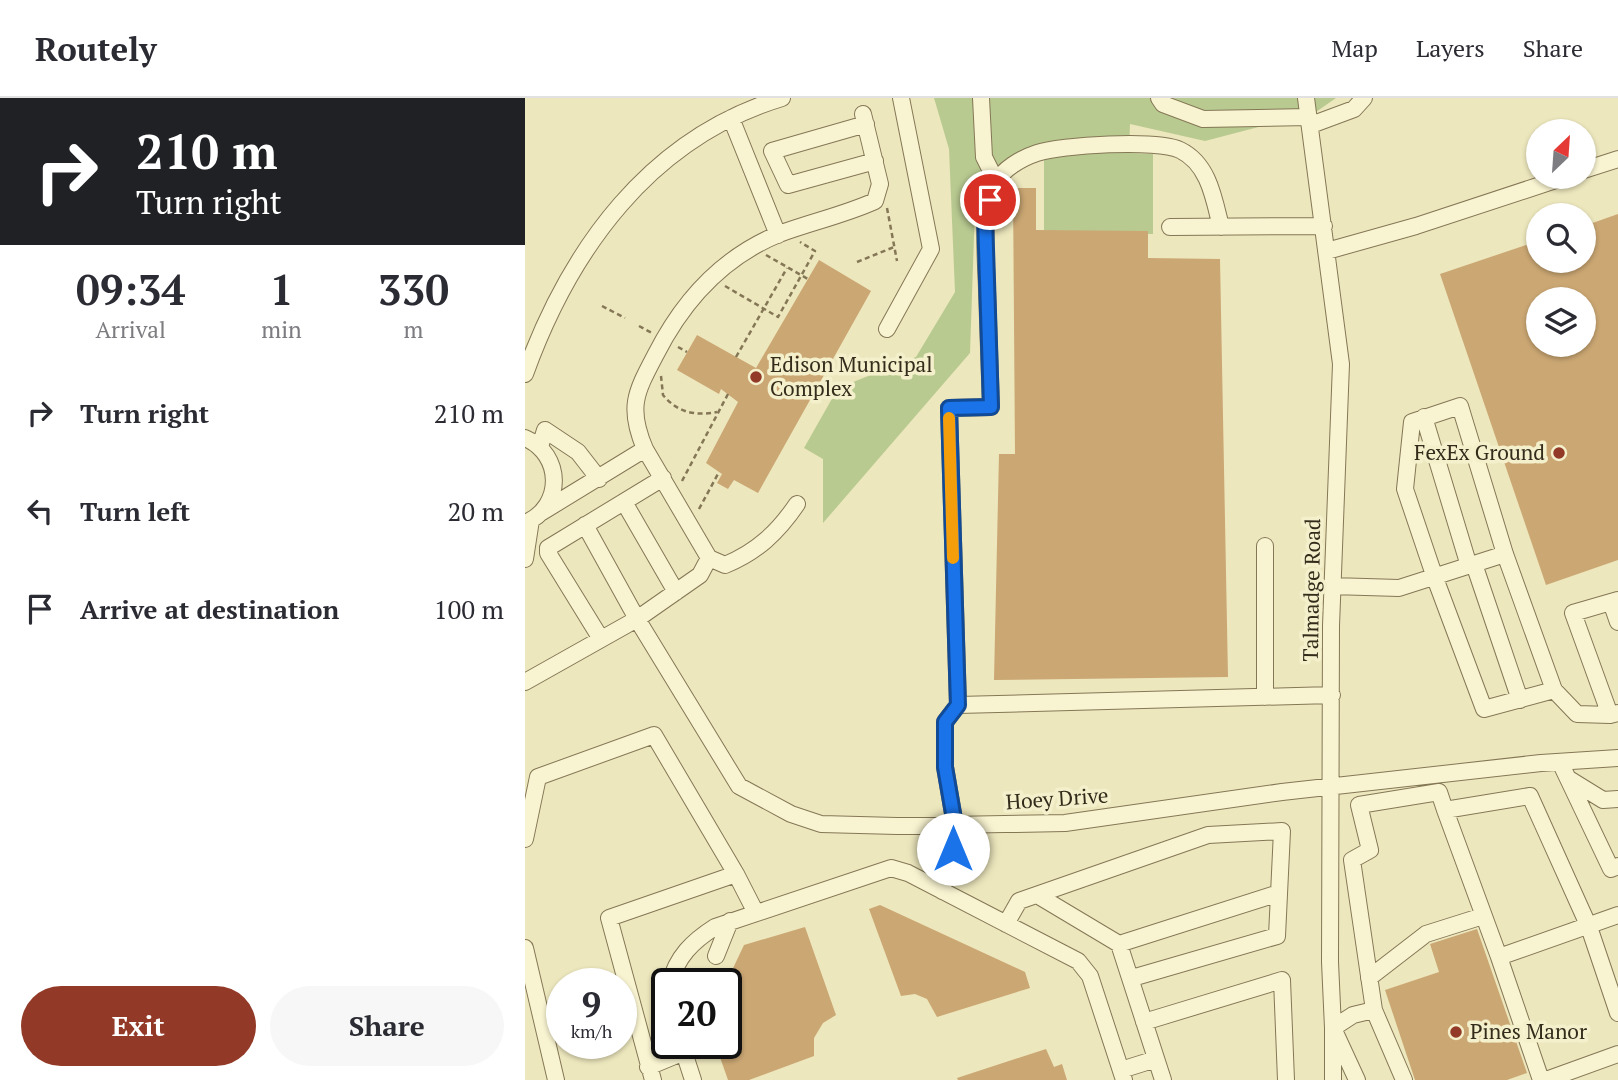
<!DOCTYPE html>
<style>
:root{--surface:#fff;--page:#f7f7f7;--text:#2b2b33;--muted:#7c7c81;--line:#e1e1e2;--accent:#923a27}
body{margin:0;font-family:"PT Serif",serif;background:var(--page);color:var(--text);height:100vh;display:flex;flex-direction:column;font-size:26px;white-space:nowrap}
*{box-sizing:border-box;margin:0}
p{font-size:23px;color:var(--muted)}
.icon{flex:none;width:38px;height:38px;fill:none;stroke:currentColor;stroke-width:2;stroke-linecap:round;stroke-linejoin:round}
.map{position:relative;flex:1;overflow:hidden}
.sheet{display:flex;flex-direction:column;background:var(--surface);width:525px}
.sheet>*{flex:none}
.hud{background:#202124;color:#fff;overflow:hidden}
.needle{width:46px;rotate:25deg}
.buttons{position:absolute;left:1001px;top:21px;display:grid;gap:14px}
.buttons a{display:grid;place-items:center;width:70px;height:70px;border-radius:50%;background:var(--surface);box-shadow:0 2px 5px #0004;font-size:35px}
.speed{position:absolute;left:21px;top:870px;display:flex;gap:14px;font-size:35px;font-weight:700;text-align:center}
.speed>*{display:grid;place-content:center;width:91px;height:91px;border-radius:50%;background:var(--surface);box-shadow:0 2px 5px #0004;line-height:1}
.speed small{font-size:18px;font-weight:400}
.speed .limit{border:4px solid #111;border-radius:10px;background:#fff;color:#111}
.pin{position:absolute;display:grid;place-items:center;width:60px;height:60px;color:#fff;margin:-30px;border:4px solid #fff;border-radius:50%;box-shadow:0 2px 7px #0007}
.me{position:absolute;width:77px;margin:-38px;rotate:0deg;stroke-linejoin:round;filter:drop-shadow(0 0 5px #0008)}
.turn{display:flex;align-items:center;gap:24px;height:147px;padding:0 21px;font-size:32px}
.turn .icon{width:91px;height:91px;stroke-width:2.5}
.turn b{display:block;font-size:49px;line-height:60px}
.eta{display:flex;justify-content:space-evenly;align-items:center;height:119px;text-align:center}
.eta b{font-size:42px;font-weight:600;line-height:49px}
.button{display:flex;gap:14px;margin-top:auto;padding:14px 21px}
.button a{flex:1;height:80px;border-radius:42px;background:var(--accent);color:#fff;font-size:28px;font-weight:600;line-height:80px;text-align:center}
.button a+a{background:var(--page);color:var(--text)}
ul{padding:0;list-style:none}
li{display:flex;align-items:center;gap:21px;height:98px;padding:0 21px}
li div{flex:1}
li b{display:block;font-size:26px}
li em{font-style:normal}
header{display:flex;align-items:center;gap:42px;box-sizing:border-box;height:98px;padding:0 35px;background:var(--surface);border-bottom:2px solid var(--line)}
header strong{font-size:33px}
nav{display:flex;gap:38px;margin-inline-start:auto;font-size:24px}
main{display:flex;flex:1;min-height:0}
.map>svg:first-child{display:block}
.green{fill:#b9ca91}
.building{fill:#cba773;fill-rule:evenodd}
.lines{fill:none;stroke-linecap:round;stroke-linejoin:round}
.minor-casing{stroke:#847756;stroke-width:18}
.path{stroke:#847756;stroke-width:2.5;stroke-dasharray:5 3.5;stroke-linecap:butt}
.minor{stroke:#f8f3d0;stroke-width:16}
.route-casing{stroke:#114b97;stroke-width:18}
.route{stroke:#1a73e8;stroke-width:12}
.slow{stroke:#f59e0b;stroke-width:12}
.poi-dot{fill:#923a27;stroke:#f4f0cc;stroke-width:2.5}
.labels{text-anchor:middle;stroke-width:7;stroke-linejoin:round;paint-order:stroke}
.poi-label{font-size:21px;fill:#342b1b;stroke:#f4f0cc;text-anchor:start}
.street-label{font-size:21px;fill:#342b1b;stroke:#f4f0cc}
</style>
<header>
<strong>Routely</strong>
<nav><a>Map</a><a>Layers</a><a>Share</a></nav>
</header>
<main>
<section class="sheet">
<div class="hud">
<div class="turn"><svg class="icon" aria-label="right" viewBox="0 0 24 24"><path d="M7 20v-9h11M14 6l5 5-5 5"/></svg><div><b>210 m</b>Turn right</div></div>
</div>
<div class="eta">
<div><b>09:34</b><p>Arrival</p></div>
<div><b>1</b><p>min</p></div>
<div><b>330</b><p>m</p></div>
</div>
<ul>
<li><svg class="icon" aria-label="right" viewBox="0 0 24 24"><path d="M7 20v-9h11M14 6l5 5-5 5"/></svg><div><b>Turn right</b></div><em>210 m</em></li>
<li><svg class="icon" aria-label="left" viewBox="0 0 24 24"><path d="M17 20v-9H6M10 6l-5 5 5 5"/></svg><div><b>Turn left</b></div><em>20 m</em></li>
<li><svg class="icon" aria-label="arrive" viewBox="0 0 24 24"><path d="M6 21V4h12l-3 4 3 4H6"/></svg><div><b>Arrive at destination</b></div><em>100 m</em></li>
</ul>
<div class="button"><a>Exit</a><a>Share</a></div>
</section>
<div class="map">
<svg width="1093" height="982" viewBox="0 0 1093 982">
<rect width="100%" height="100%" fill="#ede7bd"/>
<!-- green -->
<path class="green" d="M 409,0 L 811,0 L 791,14 L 680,43 L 605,26 L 604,55 L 628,56 L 628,136 L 519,135 L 519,47 L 450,110 L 445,255 L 298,425 L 298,361 L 279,350 L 313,290 L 391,259 L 430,194 L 424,51 Z"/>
<!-- building -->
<path class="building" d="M 488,90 L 511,90 L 511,132 L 623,133 L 623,160 L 695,161 L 703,579 L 469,582 L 474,356 L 490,356 Z
M 1093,116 L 1093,462 L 1021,487 L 915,176 L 1013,143 L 1013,163 L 1059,163 L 1059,128 ZM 1013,201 L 1059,201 L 1059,247 L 1013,247 Z
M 294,162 L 346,193 L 233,395 L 209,382 L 203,391 L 192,385 L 197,376 L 181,365 L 213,304 L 196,291 L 194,296 L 152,272 L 172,237 L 231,270 Z
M 355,807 L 500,874 L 505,890 L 412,919 L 402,901 L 390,896 L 376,898 L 344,811 Z
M 280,829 L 311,917 L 298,925 L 289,940 L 289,958 L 224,982 L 203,982 L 190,945 L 201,945 L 201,885 L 219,847 Z
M 952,831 L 1002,975 L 982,982 L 890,982 L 860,892 L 914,874 L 905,846 Z
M 521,951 L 529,969 L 537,966 L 542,982 L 433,982 L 432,980 Z"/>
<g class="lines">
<!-- minor casing -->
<g class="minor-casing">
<path id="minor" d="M 456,0 L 459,59 L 471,83
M 634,0 L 638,6 L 678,21 L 784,19
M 781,0 L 816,266 L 806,528 L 805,864 L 808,930 L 832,982
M 206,20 L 253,137
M 341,26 L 247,53 L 263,87 L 350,63
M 786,27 L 829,11 L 839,0
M 1059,72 L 1093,61
M 645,129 L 799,128
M 696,129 C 689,101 684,66 655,52 C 633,41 535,47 512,55 C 497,60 477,71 470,86 C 456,120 461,156 462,192 C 463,231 465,270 466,309 L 424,310 L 433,607 L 807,597
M 802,153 L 891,128 L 1040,79
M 362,231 L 406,151 L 376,0
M 0,276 C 45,151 125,40 257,0
M 899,319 L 944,468
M 0,340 C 38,356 39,409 0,425
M 15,349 L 20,332 L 53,354 L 74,381
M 99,404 L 151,494
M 17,414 L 120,351 C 102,309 111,294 131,256 C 158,203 198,159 254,136 C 286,124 319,117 350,103 L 355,86 L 338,16
M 60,427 L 112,521 L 175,477 L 184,460 L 120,351
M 740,448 L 740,599
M 184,460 L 200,467 C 232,454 253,434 272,406
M 0,461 L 6,422
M 949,466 L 995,602
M 807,488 L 874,490 L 980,456
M 1086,504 L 1093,524
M 76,541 L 23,455 L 23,450 L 138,380
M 0,584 L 112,521 L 214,688 L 266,716 L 296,726 L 372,728 L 540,725 L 757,694 L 1016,665 L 1093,660
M 1029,592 L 959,611 L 910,480 L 880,391 L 887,324 L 935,308 L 980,456 L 1029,592 L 1052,616 L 1085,617 L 1093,615
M 1085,617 L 1048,515 L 1093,502
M 1035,664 L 1086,771 L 1093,768
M 1044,681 L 1078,702 L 1093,701
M 0,741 L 13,679 L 129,637 L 211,776
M 417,793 L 428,751 L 430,727 L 420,669 L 420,624 L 433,607
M 512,797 L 594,846 L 638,982
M 1093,817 L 974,859 L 920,712 L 1005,698 L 1064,829 L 1093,915
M 481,826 L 494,803 L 683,737 L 757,733 L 752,838 L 607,880
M 594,846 L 754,795
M 0,850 L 31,982
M 191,858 L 205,823
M 974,859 L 1016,982
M 844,880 L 901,836 L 958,818
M 145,886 C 151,859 168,843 190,829 L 366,770 L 383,775 L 553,863 L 565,878 L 599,982
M 849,912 L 879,982
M 619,924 L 757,882 L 761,982
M 156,945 L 168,982
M 123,969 L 159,954
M 596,972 L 631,961
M 128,982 L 84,820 L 211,776 L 231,815
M 808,982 L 808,930 L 828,917 L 849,912 L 827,762 L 845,752 L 834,707 L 914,694 L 920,712
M 1021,982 L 1093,956"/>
</g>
<!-- path -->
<path class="path" d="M 362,110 L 372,163
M 241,157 L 283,181
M 332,164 L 369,149
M 200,188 L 253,219 L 290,153 L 275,144
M 77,208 L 100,220
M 114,228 L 127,235
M 153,249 L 162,254
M 211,259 L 262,170
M 136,278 L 138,297 C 153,315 170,318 192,314
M 157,383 L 203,296
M 174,411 L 194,374"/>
<!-- minor -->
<use href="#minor" class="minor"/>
</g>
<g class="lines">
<!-- route casing -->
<g class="route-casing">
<path id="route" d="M 428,751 L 430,727 L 420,669 L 420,624 L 433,607 L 424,310 L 466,309 L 460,119 L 465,102"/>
</g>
<!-- route -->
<use href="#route" class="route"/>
<!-- slow -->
<path class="slow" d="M 424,320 L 428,460"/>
</g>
<!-- markers -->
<g class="poi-dot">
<circle cx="231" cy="279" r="7"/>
<circle cx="1034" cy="355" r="7"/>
<circle cx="931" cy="934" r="7"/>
</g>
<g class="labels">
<!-- poi labels -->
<g class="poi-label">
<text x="245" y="274">Edison Municipal<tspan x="245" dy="24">Complex</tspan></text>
<text x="1020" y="362" text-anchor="end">FexEx Ground</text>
<text x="945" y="941">Pines Manor</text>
</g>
<!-- street labels -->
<g class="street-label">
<text transform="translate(787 492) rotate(-89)" y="7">Talmadge Road</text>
<text transform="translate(532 701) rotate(-4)" y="7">Hoey Drive</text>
</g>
</g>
</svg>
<div class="buttons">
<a><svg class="needle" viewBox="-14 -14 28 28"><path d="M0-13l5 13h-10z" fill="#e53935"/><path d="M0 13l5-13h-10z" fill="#7c7c81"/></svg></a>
<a><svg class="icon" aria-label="search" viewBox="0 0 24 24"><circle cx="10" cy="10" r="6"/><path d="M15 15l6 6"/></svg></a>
<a><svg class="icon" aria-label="layers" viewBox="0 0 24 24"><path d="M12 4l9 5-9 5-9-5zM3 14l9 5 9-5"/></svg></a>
</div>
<div class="speed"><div>9<small>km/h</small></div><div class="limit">20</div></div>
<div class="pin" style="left:465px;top:102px;background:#d93025"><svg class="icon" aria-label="arrive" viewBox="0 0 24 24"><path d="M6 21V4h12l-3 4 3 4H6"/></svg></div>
<svg class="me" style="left:428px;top:751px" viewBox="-20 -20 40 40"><circle r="19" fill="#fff"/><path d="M0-13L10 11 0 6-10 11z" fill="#1a73e8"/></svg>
</div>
</main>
